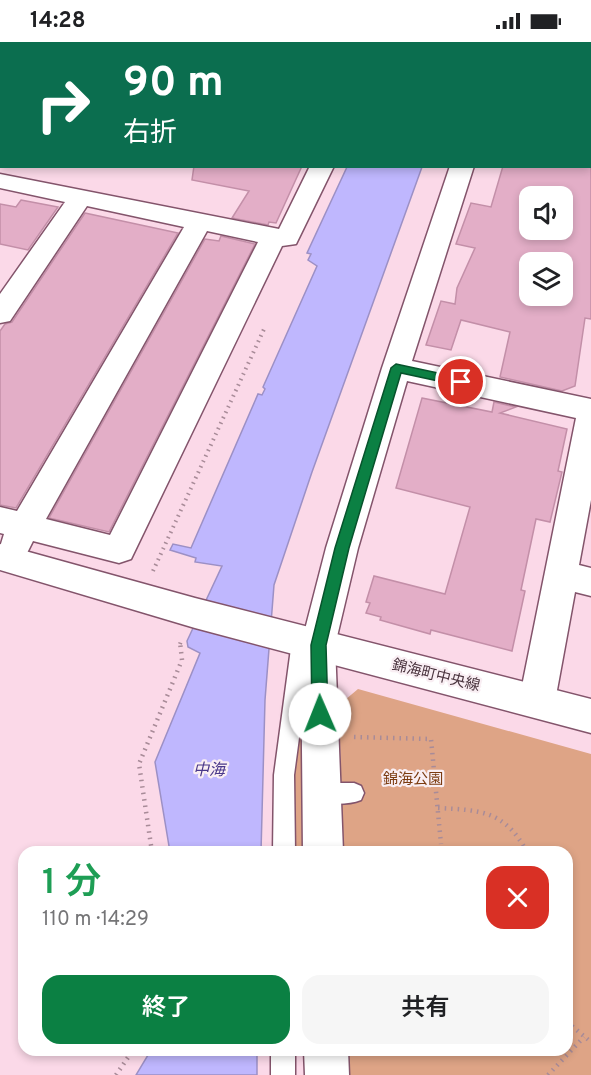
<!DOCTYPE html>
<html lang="ja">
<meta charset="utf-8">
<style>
:root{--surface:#fff;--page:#f6f6f6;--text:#202124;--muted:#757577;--accent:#0b8043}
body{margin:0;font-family:Overpass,"Noto Sans JP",sans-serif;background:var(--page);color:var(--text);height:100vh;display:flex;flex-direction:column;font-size:22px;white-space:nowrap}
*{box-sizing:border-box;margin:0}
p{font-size:20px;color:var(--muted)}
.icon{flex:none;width:33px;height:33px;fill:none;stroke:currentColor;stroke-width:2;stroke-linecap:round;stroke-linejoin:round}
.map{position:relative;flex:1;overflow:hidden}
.details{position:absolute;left:18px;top:804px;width:555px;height:210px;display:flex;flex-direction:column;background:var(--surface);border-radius:18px;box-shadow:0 3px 9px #0003}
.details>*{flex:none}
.banner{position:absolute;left:0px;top:0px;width:591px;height:126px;box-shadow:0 3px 9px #0003;background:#0b6e4f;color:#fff;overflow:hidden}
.buttons{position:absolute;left:519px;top:144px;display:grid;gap:12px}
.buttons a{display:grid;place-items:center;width:54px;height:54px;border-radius:12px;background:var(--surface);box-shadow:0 3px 9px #0003;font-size:30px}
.pin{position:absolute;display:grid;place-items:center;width:51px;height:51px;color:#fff;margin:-26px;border:3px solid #fff;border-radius:50%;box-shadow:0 2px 6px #0007}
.me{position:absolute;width:66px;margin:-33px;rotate:359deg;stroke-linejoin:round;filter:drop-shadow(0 0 4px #0008)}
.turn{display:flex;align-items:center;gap:21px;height:126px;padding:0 24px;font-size:27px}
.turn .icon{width:78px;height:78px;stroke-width:2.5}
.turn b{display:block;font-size:42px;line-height:51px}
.round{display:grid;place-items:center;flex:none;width:63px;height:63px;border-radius:18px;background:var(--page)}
.summary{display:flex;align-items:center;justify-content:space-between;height:102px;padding:0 24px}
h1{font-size:36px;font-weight:600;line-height:45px;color:#1e9e55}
.cta{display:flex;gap:12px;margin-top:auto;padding:12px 24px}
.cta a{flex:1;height:69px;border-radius:18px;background:var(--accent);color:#fff;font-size:24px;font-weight:600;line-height:69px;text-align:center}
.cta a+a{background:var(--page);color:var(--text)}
.status{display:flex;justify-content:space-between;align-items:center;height:42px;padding:0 30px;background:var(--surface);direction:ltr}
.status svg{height:16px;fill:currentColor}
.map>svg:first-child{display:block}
.green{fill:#dea486}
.water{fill:#bfb7fe;stroke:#9c90c5;stroke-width:1.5}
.building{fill:#e3aec7;stroke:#c38fa8;stroke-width:1.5;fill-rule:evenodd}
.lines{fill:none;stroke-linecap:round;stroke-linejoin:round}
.lane-casing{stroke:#83546b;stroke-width:3}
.street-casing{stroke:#83546b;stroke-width:3}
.secondary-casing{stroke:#83546b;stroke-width:3}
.path-far1{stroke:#a88b98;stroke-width:4;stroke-dasharray:1.5 4.5;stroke-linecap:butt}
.path{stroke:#a88b98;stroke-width:4.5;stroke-dasharray:1.5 5;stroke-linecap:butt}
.lane{fill:#fff;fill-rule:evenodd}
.street{fill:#fff;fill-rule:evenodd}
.secondary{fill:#fff;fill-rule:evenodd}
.route{fill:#0b8043;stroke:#07532c;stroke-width:1.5}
.labels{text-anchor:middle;stroke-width:4.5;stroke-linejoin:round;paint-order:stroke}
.street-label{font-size:15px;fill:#4b353f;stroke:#f9eef3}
.park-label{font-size:15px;fill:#7b3b10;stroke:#f9eef3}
.water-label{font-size:16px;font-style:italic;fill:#4a388a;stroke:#f9eef3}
</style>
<div class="status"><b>14:28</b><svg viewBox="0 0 49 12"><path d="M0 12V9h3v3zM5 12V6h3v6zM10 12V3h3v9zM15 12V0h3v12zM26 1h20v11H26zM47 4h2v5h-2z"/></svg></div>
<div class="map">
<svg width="591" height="1033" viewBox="0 0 591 1033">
<rect width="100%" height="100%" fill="#fbd9e8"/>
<!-- green -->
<path class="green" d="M 358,647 L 591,712 L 591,1033 L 348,1033 L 347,1008 L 567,1008 L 567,810 L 343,810 L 339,663 Z
M 303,653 L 308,810 L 295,810 L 295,731 Z"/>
<!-- water -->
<path class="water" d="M 347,125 L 422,125 L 312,430 L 274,543 L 265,658 L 261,810 L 170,810 L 155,720 L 200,611 L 188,605 L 187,599 L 222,524 L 195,520 L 196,516 L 170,508 L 173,502 L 191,506 L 258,352 L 262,353 L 265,347 L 263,345 L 317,224 L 308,218 L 311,212 L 307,211 Z
M 151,1008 L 257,1008 L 257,1033 L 136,1033 Z"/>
<!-- building -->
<path class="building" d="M 194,124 L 302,124 L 276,181 L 269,180 L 268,183 L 232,176 L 249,149 L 192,138 Z
M 503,124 L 591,124 L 591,277 L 585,276 L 575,344 L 562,349 L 500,335 L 510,290 L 461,278 L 451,308 L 426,303 L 441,259 L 455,262 L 457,246 L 475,206 L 456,202 L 471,161 L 491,165 ZM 530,154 L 562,154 L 562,188 L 530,188 ZM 530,220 L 562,220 L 562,254 L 530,254 Z
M 21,158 L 58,165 L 28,208 L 0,202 L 0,162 L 16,165 Z
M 85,171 L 178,191 L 16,466 L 0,463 L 0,289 L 5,282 L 12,280 Z
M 221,194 L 255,202 L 109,490 L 49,476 L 205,197 L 219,199 Z
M 422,356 L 492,370 L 494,360 L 516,365 L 500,371 L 567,387 L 558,429 L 562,430 L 550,480 L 536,477 L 521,548 L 525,549 L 512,609 L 431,588 L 430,592 L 380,578 L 381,575 L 366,571 L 370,561 L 366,560 L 374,534 L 445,552 L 470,465 L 396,446 Z"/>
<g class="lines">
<!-- lane casing -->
<g class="lane-casing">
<path id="lane" d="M 302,591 L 309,593 L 312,599 L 294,733 L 295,810 L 273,810 L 274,733 L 292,599 L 295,593 Z
M 322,741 L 354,741 L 361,744 L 364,751 L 361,758 C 348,763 328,763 315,758 L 312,751 L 315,744 Z
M 271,1008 L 295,1008 L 295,1033 L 271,1033 Z"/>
</g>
<!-- street casing -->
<g class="street-casing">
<path id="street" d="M 35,0 L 57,0 L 35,2 Z
M 371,0 L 393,0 L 371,2 Z
M 492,0 L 518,0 L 519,2 L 493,2 Z
M 590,16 L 591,17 L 591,31 L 590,30 Z
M 2,45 L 2,60 L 0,61 L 0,46 Z
M 310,124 L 334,124 L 296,202 L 282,204 L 131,517 L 119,521 L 33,499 L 27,511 L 15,515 L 3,511 L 0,505 L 4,492 L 0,491 L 0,465 L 17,469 L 184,185 L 87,164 L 10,279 L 0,281 L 0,252 L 65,160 L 0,146 L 0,132 L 279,187 ZM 207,189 L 258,200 L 110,493 L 46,477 Z
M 450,124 L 474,124 L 412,319 L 591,357 L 591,458 L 579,523 L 591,526 L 591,554 L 575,550 L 555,659 L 550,671 L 537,675 L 524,671 L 519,659 L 576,376 L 407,339 L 358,506 L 335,603 L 343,810 L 303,810 L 301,603 L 326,506 L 382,326 Z
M 304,1008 L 348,1008 L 349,1033 L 305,1033 Z"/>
</g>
<!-- secondary casing -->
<g class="secondary-casing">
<path id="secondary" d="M 0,502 L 195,556 L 591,657 L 591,691 L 195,586 L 0,528 Z"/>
</g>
<!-- path-far1 -->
<path class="path-far1" d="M 153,529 L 265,285
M 180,602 L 181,599"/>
<!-- path -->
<path class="path" d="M 354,695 L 431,697 L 441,802
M 438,766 C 481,768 505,769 527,810
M 152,810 L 139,722 L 182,618 L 180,600
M 567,980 L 591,1000
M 116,1033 L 133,1008
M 548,1033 L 584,995"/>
<!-- lane -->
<use href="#lane" class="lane"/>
<!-- street -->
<use href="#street" class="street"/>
<!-- secondary -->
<use href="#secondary" class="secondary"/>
</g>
<!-- route -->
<path class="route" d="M 396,322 L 461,336 L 467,340 L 461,344 L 401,331 L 349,506 L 326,603 L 328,672 L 325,677 L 320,679 L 315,677 L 312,672 L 311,603 L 335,506 L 391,326 Z"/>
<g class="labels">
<!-- street labels -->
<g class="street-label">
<text transform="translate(436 633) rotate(14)" y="5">錦海町中央線</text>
</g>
<!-- park labels -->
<g class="park-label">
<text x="413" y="742">錦海公園</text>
</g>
<!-- water labels -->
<g class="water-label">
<text x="209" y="733">中海</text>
</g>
</g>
</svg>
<div class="buttons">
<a><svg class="icon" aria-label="sound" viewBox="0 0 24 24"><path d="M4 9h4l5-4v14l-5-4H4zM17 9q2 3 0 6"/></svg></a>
<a><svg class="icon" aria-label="layers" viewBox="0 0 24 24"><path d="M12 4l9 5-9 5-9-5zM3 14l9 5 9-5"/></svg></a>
</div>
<div class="pin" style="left:461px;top:340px;background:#d93025"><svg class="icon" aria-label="arrive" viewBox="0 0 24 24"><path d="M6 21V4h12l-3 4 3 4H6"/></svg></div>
<svg class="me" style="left:320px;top:672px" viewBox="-20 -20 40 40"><circle r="19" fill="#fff"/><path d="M0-13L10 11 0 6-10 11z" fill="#0b8043"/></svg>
<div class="banner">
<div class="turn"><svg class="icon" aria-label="right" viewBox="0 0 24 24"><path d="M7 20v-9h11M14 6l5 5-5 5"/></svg><div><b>90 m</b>右折</div></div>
</div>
<section class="details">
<div class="summary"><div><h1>1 分</h1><p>110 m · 14:29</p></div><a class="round" style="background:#d93025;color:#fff"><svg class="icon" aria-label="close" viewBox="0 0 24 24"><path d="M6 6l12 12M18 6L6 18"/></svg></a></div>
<div class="cta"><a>終了</a><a>共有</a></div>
</section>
</div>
